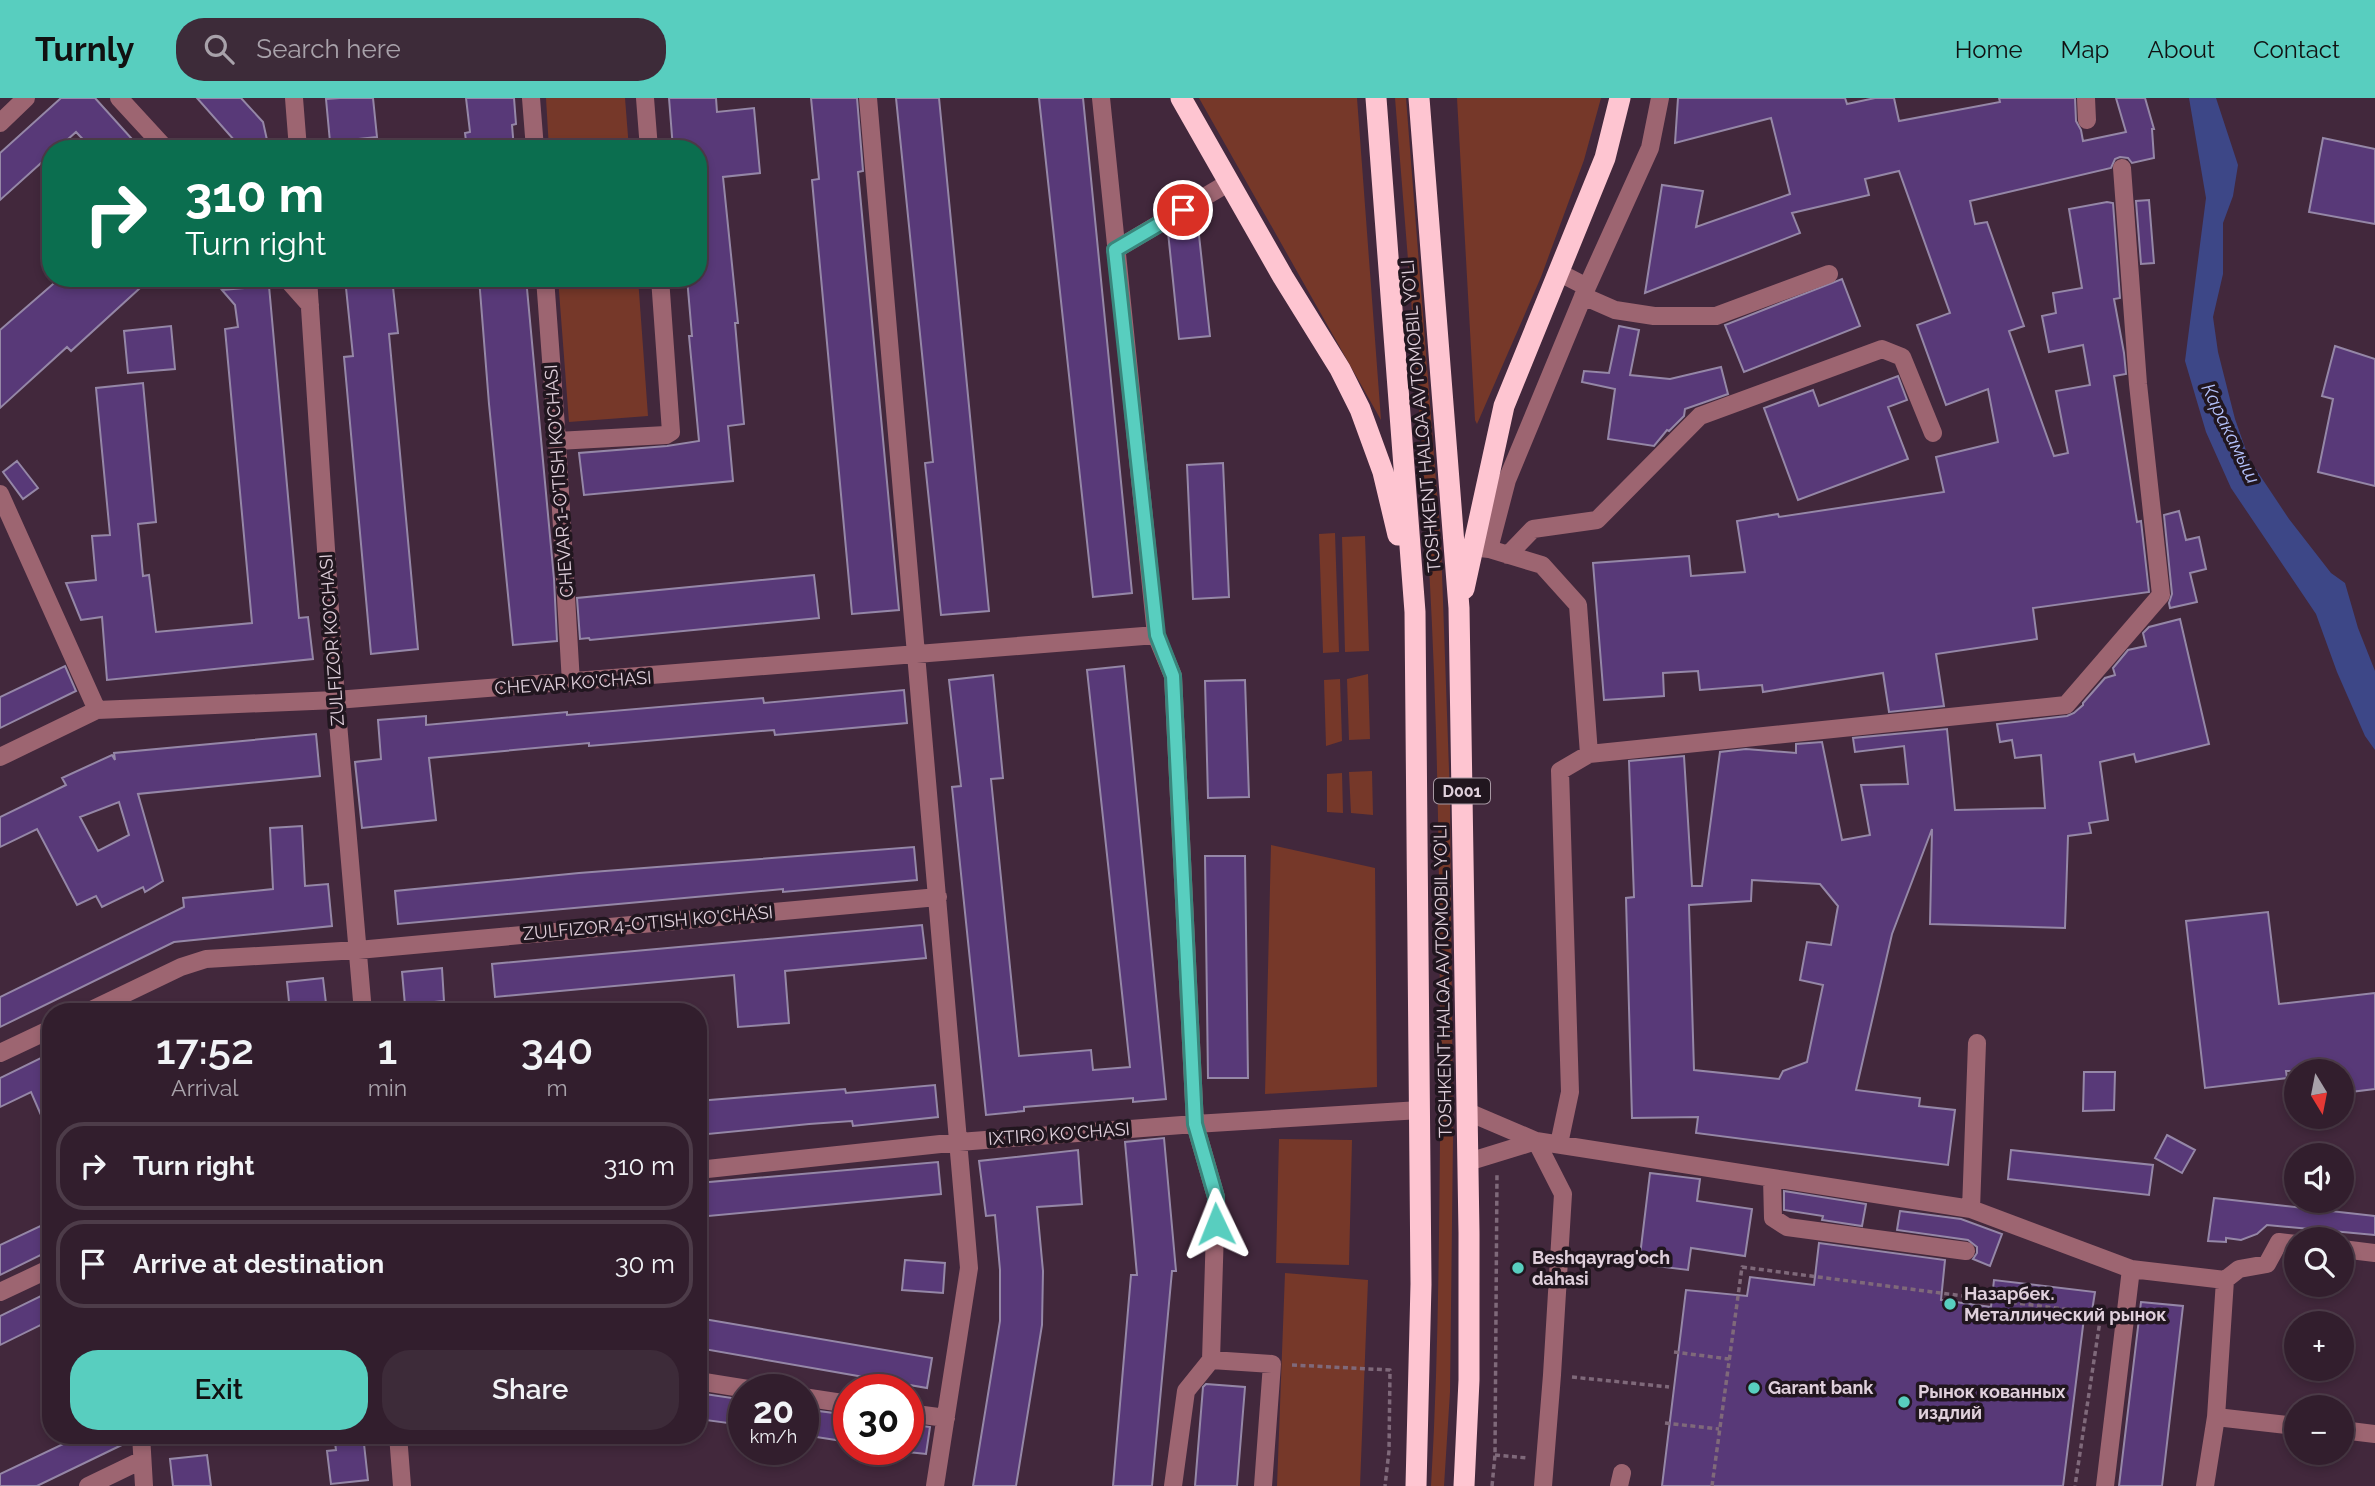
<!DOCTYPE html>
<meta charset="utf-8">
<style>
:root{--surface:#321e2d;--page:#3d2b39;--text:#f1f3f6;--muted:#a8a2aa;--line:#4d3c49;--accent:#58cebf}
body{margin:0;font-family:Raleway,sans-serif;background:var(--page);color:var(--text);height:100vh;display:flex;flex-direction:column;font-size:26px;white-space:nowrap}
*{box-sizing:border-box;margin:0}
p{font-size:23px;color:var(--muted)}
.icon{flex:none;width:38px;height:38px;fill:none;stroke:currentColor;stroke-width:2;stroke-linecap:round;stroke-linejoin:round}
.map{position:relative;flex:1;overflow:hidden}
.details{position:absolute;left:42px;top:905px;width:665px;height:441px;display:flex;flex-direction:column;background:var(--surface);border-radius:28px;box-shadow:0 4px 10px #0003,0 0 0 2px var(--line)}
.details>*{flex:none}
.hud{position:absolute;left:42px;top:42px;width:665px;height:147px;border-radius:28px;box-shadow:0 4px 10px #0003,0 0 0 2px var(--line);background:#0b6e4f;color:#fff;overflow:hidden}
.needle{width:46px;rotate:170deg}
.buttons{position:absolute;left:2284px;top:961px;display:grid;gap:14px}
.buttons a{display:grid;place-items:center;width:70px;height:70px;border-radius:50%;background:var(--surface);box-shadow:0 4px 10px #0003,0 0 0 2px var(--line);font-size:35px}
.speed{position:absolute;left:728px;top:1276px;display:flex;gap:14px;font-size:35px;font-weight:700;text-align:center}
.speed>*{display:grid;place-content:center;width:91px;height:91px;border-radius:50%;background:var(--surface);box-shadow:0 4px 10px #0003,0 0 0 2px var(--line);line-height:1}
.speed small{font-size:18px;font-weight:400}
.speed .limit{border:10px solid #d22;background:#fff;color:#111}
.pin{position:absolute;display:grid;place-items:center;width:60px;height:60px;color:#fff;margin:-30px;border:4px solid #fff;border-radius:50%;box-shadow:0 2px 7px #0007}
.me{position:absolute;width:77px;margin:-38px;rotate:358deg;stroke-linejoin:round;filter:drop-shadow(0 0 5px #0008)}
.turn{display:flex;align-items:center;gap:24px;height:147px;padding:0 28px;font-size:32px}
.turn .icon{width:91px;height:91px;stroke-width:2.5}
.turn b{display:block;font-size:49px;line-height:60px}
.eta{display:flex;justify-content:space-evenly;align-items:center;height:119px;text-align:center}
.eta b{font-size:42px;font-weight:600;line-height:49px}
.primary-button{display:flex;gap:14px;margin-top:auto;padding:14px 28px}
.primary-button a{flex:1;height:80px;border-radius:28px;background:var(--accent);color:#111;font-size:28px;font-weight:600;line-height:80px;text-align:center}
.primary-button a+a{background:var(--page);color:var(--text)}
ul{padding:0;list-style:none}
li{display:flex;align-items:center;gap:21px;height:88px;margin:0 14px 10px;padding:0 14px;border:4px solid var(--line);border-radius:28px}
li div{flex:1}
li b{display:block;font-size:26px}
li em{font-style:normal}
header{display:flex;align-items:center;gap:42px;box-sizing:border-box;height:98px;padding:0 35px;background:var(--accent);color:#111}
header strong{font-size:33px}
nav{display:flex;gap:38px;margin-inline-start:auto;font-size:24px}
.search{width:490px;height:63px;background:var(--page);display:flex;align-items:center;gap:18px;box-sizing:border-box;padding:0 24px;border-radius:28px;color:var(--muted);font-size:26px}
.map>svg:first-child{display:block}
.green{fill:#763829}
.water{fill:#3d4787}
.building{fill:#583978;stroke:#9587a7;stroke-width:2;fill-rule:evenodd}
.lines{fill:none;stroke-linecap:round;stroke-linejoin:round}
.path{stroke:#7f697a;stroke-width:3.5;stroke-dasharray:5 3.5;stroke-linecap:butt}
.minor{stroke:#9d6571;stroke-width:18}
.highway{stroke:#fec5d1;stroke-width:21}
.route-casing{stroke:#39867c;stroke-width:18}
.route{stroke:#58cebf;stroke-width:12}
.poi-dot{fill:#58cebf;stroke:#21161f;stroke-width:2.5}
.labels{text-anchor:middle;stroke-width:7;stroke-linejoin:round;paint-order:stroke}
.shield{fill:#21161f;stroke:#a798a3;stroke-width:2}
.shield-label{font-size:16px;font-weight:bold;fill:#e0d0dc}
.street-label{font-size:18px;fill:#e0d0dc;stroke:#21161f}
.poi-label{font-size:18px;font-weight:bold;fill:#e0d0dc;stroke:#21161f;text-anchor:start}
.water-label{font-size:19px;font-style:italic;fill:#b4c1fa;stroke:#21161f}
</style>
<header>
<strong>Turnly</strong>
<div class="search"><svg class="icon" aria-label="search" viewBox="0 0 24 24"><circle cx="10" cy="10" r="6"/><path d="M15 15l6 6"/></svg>Search here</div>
<nav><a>Home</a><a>Map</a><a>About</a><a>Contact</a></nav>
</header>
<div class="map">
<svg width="2375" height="1388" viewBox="0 0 2375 1388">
<rect width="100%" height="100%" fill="#42283c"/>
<!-- green -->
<path class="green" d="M 546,0 L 625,0 L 629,51 L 549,51 Z
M 1199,0 L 1357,0 L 1381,322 Z
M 1395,0 L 1406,0 L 1441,447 L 1450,700 L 1453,1040 L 1450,1294 L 1444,1388 L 1431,1388 C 1438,1272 1439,1156 1440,1039 C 1440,904 1440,769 1436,634 C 1430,422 1412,211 1395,0 Z
M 1457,0 L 1601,0 L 1584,62 L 1541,179 L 1477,326 L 1475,322 Z
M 558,180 L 638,180 L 648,318 L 569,324 Z
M 1335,435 L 1339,554 L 1323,555 L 1319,436 Z
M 1365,438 L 1369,553 L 1345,554 L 1342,439 Z
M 1368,576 L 1370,641 L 1349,642 L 1347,581 Z
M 1340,581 L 1342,643 L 1326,648 L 1324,582 Z
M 1372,673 L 1373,717 L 1351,715 L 1349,674 Z
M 1342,675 L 1343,715 L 1327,714 L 1327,676 Z
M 1271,747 L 1375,770 L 1377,989 L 1265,996 Z
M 1279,1041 L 1352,1042 L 1349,1167 L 1276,1165 Z
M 1285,1175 L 1368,1182 L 1360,1388 L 1277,1388 Z"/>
<!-- water -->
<path class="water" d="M 2189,0 L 2216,0 L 2238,67 L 2233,98 L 2223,125 L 2223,176 L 2213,219 L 2218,254 L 2235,321 L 2249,361 L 2289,421 L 2331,475 L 2345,485 L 2358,530 L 2375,573 L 2375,652 L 2365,638 L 2337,574 L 2316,516 L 2231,390 L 2206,334 L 2185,263 L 2206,100 Z"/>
<!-- building -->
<path class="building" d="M 61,0 L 95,0 L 141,51 L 92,51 L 76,34 L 57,51 L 51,51 L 51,56 L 0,102 L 0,55 Z
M 197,0 L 241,0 L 263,24 L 269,51 L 242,51 Z
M 340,0 L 373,0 L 377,39 L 330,44 L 326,1 Z
M 466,0 L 514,0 L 516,26 L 512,27 L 514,51 L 467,51 L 465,35 L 470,34 Z
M 669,0 L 716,0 L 717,14 L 754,10 L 760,75 L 723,79 L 738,225 L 735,225 L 744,326 L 728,328 L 733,383 L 584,397 L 579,355 L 667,348 L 699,343 L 689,238 L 692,238 L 687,180 L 698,180 L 698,51 L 673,51 Z
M 811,0 L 857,0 L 863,73 L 858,74 L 899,512 L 852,516 L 812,82 L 819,81 Z
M 896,0 L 939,0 L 989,513 L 941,517 L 925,365 L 933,364 Z
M 1039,0 L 1083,0 L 1132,495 L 1093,499 Z
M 1678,0 L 1845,0 L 1847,6 L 1875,0 L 1894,0 L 1899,23 L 2000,4 L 1999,0 L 2075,0 L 2076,23 L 2081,32 L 2083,43 L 2126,34 L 2116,0 L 2145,0 L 2154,31 L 2152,31 L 2154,60 L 2132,65 L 2128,60 L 2120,59 L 2115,61 L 2111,70 L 1970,103 L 1975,126 L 1987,124 L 2024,228 L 2009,233 L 2054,358 L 2068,355 L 2056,293 L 2090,287 L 2083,247 L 2049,254 L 2042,218 L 2056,215 L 2053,195 L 2082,190 L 2069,111 L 2107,104 L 2113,105 L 2120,200 L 2114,201 L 2124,255 L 2126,276 L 2114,278 L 2137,424 L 2141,423 L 2149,494 L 2033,510 L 2037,541 L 1936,556 L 1944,608 L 1889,614 L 1883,575 L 1763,594 L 1762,587 L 1700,592 L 1698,573 L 1663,575 L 1664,598 L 1604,602 L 1593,465 L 1689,458 L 1691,478 L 1745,474 L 1737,423 L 1778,416 L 1779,419 L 1944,394 L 1936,359 L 1998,344 L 1988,291 L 1946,307 L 1917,227 L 1950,215 L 1899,73 L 1865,81 L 1869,97 L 1792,115 L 1800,135 L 1645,195 L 1662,87 L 1703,93 L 1696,129 L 1790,96 L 1771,20 L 1675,45 Z
M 2323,40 L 2375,51 L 2375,126 L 2309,114 Z
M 2149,102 L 2154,165 L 2141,166 L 2136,103 Z
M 1192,119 L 1197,119 L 1210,238 L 1179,241 L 1168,134 Z
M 60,180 L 151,180 L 71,253 L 67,249 L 0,310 L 0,232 Z
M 345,180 L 392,180 L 398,235 L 389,236 L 418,551 L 371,556 L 344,259 L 353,258 Z
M 479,180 L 526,180 L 554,481 L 557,543 L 513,547 L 489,306 Z
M 1842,181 L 1860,228 L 1744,274 L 1725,227 Z
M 269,188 L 299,520 L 308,519 L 313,561 L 107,582 L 102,519 L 81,522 L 66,485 L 96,482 L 92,438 L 110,437 L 96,290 L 143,285 L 156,424 L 138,426 L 143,478 L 149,477 L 156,534 L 252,525 L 225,231 L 238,229 L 235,207 L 222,192 Z
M 171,228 L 175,271 L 128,275 L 124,233 Z
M 1619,228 L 1639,232 L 1630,277 L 1670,281 L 1721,269 L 1728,296 L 1685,311 L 1684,318 L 1669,333 L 1667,332 L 1654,348 L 1608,341 L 1615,291 L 1582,284 L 1584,273 L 1609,275 Z
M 2335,248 L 2375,261 L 2375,388 L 2318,374 L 2333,301 L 2322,298 Z
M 1898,278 L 1907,302 L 1888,309 L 1908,361 L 1798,402 L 1764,310 L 1813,292 L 1819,308 Z
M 17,363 L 38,390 L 23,401 L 3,374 Z
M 1223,365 L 1229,499 L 1193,501 L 1187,367 Z
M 2179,413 L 2186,442 L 2199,439 L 2206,471 L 2190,475 L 2197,504 L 2170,510 L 2169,505 L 2172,496 L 2164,417 Z
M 814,477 L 819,520 L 590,542 L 589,540 L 580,541 L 577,500 Z
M 2180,521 L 2209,646 L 2136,664 L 2134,656 L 2100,664 L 2108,722 L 2089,725 L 2091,735 L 2068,738 L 2065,830 L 1930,826 L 1932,731 L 1892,836 L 1856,992 L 1920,1000 L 1919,1008 L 1955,1012 L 1948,1067 L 1696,1035 L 1698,1019 L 1632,1020 L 1626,800 L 1634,799 L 1629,663 L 1684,658 L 1692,788 L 1702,788 L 1720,654 L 1746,651 L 1796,655 L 1796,646 L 1822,644 L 1842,742 L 1870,737 L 1861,687 L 1908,686 L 1904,648 L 1855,654 L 1853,640 L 1947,631 L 1955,712 L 2045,710 L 2041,657 L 2015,660 L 2012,642 L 2000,644 L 1997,626 L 2067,618 L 2074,615 L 2083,607 L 2083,605 L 2105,580 L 2115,577 L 2113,570 L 2128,552 L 2146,548 L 2143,535 L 2149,529 ZM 1752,782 L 1820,786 L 1838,808 L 1831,847 L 1807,844 L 1800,882 L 1823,887 L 1807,964 L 1783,973 L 1779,981 L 1694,972 L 1689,807 L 1751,803 Z
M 65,568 L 76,593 L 0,630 L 0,599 Z
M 1124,568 L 1166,1001 L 1133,1004 L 1133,1000 L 1024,1009 L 1024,1013 L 986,1017 L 952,689 L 961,688 L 949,582 L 993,577 L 1003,680 L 991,681 L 1019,958 L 1091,952 L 1093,972 L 1130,969 L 1087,572 Z
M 1245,582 L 1249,699 L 1208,700 L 1205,583 Z
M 904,592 L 907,625 L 775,637 L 774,632 L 589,648 L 589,645 L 429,660 L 436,722 L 362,730 L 355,664 L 381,661 L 378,622 L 426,618 L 426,627 L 567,614 L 567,617 L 763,600 L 764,605 Z
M 316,636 L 320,678 L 138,696 L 163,783 L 145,794 L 143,789 L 102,809 L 96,798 L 77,807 L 37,731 L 0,749 L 0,719 L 66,687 L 62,680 L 112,657 L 115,662 L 114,655 ZM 119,704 L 129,737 L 98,753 L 80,719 Z
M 302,728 L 305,788 L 328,786 L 332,828 L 174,844 L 0,929 L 0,899 L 184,809 L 183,800 L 273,791 L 270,730 Z
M 914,749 L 917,782 L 783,794 L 783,791 L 398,826 L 395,793 L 579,775 Z
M 1205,758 L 1245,758 L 1248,980 L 1208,980 Z
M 2268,814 L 2279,906 L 2375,895 L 2375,991 L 2342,995 L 2342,973 L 2286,973 L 2287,980 L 2205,990 L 2186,823 Z
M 922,827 L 926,860 L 785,873 L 789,925 L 738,929 L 734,877 L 495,899 L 492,866 Z
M 442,870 L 444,903 L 405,907 L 402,874 Z
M 323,880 L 327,914 L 290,914 L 287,884 Z
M 51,955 L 51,1040 L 31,994 L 0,1009 L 0,980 Z
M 2084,974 L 2115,974 L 2114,1012 L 2083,1013 Z
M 935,987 L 938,1019 L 853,1028 L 852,1023 L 809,1026 L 698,1037 L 698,1003 L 845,991 L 846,995 Z
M 2167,1037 L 2195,1052 L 2182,1075 L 2155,1060 Z
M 1164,1040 L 1176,1173 L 1172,1173 L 1152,1388 L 1113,1388 L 1131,1177 L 1137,1177 L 1125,1044 Z
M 1078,1052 L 1082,1106 L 1037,1109 L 1043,1173 L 1042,1227 L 1016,1388 L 973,1388 L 1000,1223 L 1000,1172 L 995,1117 L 986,1118 L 979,1063 Z
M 2011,1052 L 2153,1067 L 2149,1097 L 2008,1081 Z
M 938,1064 L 941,1096 L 698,1119 L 698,1085 Z
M 1650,1075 L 1700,1081 L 1697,1103 L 1752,1111 L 1745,1158 L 1691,1150 L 1688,1172 L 1639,1166 Z
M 1784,1093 L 1866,1106 L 1862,1128 L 1822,1122 L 1823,1118 L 1784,1112 Z
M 2214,1100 L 2375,1118 L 2375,1137 L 2267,1127 L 2257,1136 L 2241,1142 L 2226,1140 L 2226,1144 L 2208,1143 Z
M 1900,1113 L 1961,1121 L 2002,1136 L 1990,1168 L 1973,1161 L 1977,1155 L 1977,1149 L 1968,1142 L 1897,1132 Z
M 51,1123 L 51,1152 L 0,1177 L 0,1147 Z
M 1819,1145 L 1945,1162 L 1941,1202 L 1991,1209 L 1994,1182 L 2095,1194 L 2092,1213 L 2085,1212 L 2063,1388 L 1662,1388 L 1686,1192 L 1747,1198 L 1750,1179 L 1814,1187 Z
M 905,1162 L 945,1165 L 943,1195 L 902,1192 Z
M 51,1193 L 51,1222 L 0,1247 L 0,1218 Z
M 2141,1204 L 2183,1208 L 2162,1388 L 2119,1388 Z
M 698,1220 L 932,1260 L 927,1290 L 698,1250 Z
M 1206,1286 L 1245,1289 L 1237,1388 L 1195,1388 L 1203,1289 Z
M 698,1295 L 739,1301 L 735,1326 L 698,1321 Z
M 803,1311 L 849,1317 L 849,1344 L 803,1337 Z
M 908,1326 L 930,1329 L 926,1356 L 908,1354 Z
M 82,1337 L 130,1337 L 130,1343 L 37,1388 L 0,1388 L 0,1376 Z
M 334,1337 L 363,1337 L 368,1382 L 331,1386 L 327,1353 L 336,1352 Z
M 207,1357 L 211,1388 L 173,1388 L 170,1361 Z"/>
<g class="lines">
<!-- path -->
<path class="path" d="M 1674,1254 L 1729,1261
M 1292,1267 L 1390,1272 L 1389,1353 L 1385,1388
M 1572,1279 L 1669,1289
M 1665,1325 L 1719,1331
M 1495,1357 L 1527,1360
M 1492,1388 L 1495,1357 L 1497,1074
M 1712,1388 L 1742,1169 L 2101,1216 L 2075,1388"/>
<!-- minor -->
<path class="minor" d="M 119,0 L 166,51
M 294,0 L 298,51
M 531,0 L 535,51
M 645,0 L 649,51
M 868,0 L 969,1170 L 935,1388
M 1101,0 L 1156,537 L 1173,578 L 1195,1026 L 1216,1099 L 1211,1262 L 1186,1293 L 1173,1388
M 2086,0 L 2087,22
M 0,25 L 26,0
M 1115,152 L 1228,85
M 1558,174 L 1587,189
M 286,180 L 310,207
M 308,180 L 336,602 L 363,914
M 545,180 L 557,343 L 571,585
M 1583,198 L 1615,212 L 1654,218 L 1716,218 L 1829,176
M 557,343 L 666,337 L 671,334 L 660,180
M 0,396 L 97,612
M 1480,450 L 1489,451 L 1507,382 L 1587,189 L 1650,50 L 1660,0
M 1489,451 L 1542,467 L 1578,507 L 1589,656 L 1560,673 L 1570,994 L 1559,1046
M 1508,457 L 1533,431 L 1597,422 L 1700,318 L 1882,251 L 1902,259 L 1933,335
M 1589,656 L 2066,607 L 2161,497 L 2138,286 L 2122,70
M 0,659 L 97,612 L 336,602 L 1156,537
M 87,914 L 181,869 L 206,861 L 358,852 L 938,799
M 0,955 L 51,931
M 1468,1014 L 1536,1043 L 1971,1111 L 2131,1171 L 2225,1182 L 2239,1171 L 2267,1166 L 2279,1144 L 2296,1146
M 1536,1043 L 1563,1096 L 1552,1277 L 1543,1388
M 1468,1064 L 1536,1043
M 698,1072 L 959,1044 L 1195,1026 L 1420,1012
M 1772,1080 L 1773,1120 L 1787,1129 L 1966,1153
M 1971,1111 L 1977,945
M 2342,1151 L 2375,1155
M 0,1194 L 51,1170
M 1211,1262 L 1272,1266 L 1263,1388
M 698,1283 L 754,1292
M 803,1299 L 849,1306
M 908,1315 L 946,1320
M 2216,1319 L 2296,1328
M 2342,1332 L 2375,1336
M 141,1337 L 144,1388
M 398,1337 L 402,1388
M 88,1388 L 142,1362
M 1619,1388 L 1622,1375
M 2105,1388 L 2131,1171
M 2205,1388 L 2216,1319 L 2225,1182"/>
<!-- highway -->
<path class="highway" d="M 1181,0 L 1283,179 L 1340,271 L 1360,311 L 1383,374 L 1398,437
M 1376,0 L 1415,514 L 1421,1186 L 1416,1388
M 1419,0 L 1459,510 L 1469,1135 L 1469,1282 L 1464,1388
M 1464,491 L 1504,308 L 1605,60 L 1620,0"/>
</g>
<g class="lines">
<!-- route casing -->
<g class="route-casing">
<path id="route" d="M 1183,112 L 1115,152 L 1157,537 L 1173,578 L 1195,1026 L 1216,1099 L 1216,1126"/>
</g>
<!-- route -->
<use href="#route" class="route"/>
</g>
<!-- markers -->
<g class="poi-dot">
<circle cx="1518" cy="1170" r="7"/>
<circle cx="1950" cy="1206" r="7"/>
<circle cx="1754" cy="1290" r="7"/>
<circle cx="1904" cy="1304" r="7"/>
</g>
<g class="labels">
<!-- shield labels -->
<rect class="shield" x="1434" y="680.5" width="56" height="25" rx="5"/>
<g class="shield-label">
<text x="1462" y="699">D001</text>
</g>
<!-- street labels -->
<g class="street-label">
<text transform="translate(1421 318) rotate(-95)" y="6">TOSHKENT HALQA AVTOMOBIL YO'LI</text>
<text transform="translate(559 383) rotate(-94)" y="6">CHEVAR 1-O'TISH KO'CHASI</text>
<text transform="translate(332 542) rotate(-94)" y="6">ZULFIZOR KO'CHASI</text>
<text transform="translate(573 585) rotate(-4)" y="6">CHEVAR KO'CHASI</text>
<text transform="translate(648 825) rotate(-5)" y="6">ZULFIZOR 4-O'TISH KO'CHASI</text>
<text transform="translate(1443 883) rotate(-91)" y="6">TOSHKENT HALQA AVTOMOBIL YO'LI</text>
<text transform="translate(1059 1036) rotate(-4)" y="6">IXTIRO KO'CHASI</text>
</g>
<!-- poi labels -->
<g class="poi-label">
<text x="1532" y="1166">Beshqayrag'och<tspan x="1532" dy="21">dahasi</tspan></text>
<text x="1964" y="1202">Назарбек.<tspan x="1964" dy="21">Металлический рынок</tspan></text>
<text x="1768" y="1296">Garant bank</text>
<text x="1918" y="1300">Рынок кованных<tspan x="1918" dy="21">издлий</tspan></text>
</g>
<!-- water labels -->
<g class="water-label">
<text transform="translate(2231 335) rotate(64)" y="7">Каракамыш</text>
</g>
</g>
</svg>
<div class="buttons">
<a><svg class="needle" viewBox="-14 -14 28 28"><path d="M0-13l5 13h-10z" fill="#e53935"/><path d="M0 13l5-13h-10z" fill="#a8a2aa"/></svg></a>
<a><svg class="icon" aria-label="sound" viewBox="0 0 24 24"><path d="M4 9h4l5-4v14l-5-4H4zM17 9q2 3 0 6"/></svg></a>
<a><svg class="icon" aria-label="search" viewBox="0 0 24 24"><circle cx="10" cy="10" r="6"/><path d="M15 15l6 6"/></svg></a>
<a>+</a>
<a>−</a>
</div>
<div class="speed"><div>20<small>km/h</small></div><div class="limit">30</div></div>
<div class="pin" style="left:1183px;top:112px;background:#d93025"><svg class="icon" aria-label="arrive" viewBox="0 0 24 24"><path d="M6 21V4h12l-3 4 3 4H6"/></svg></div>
<svg class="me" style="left:1216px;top:1126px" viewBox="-20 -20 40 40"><path d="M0-17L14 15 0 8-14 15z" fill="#58cebf" stroke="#fff" stroke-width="4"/></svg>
<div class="hud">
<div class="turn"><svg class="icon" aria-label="right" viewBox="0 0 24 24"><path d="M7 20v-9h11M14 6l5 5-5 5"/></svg><div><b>310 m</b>Turn right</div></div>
</div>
<section class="details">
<div class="eta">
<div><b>17:52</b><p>Arrival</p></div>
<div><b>1</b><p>min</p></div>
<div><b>340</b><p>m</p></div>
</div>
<ul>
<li><svg class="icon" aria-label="right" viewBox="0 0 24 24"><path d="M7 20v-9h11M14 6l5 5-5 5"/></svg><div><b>Turn right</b></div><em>310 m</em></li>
<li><svg class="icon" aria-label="arrive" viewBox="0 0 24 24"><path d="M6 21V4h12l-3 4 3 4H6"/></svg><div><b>Arrive at destination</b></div><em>30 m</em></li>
</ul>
<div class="primary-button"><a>Exit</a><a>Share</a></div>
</section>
</div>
